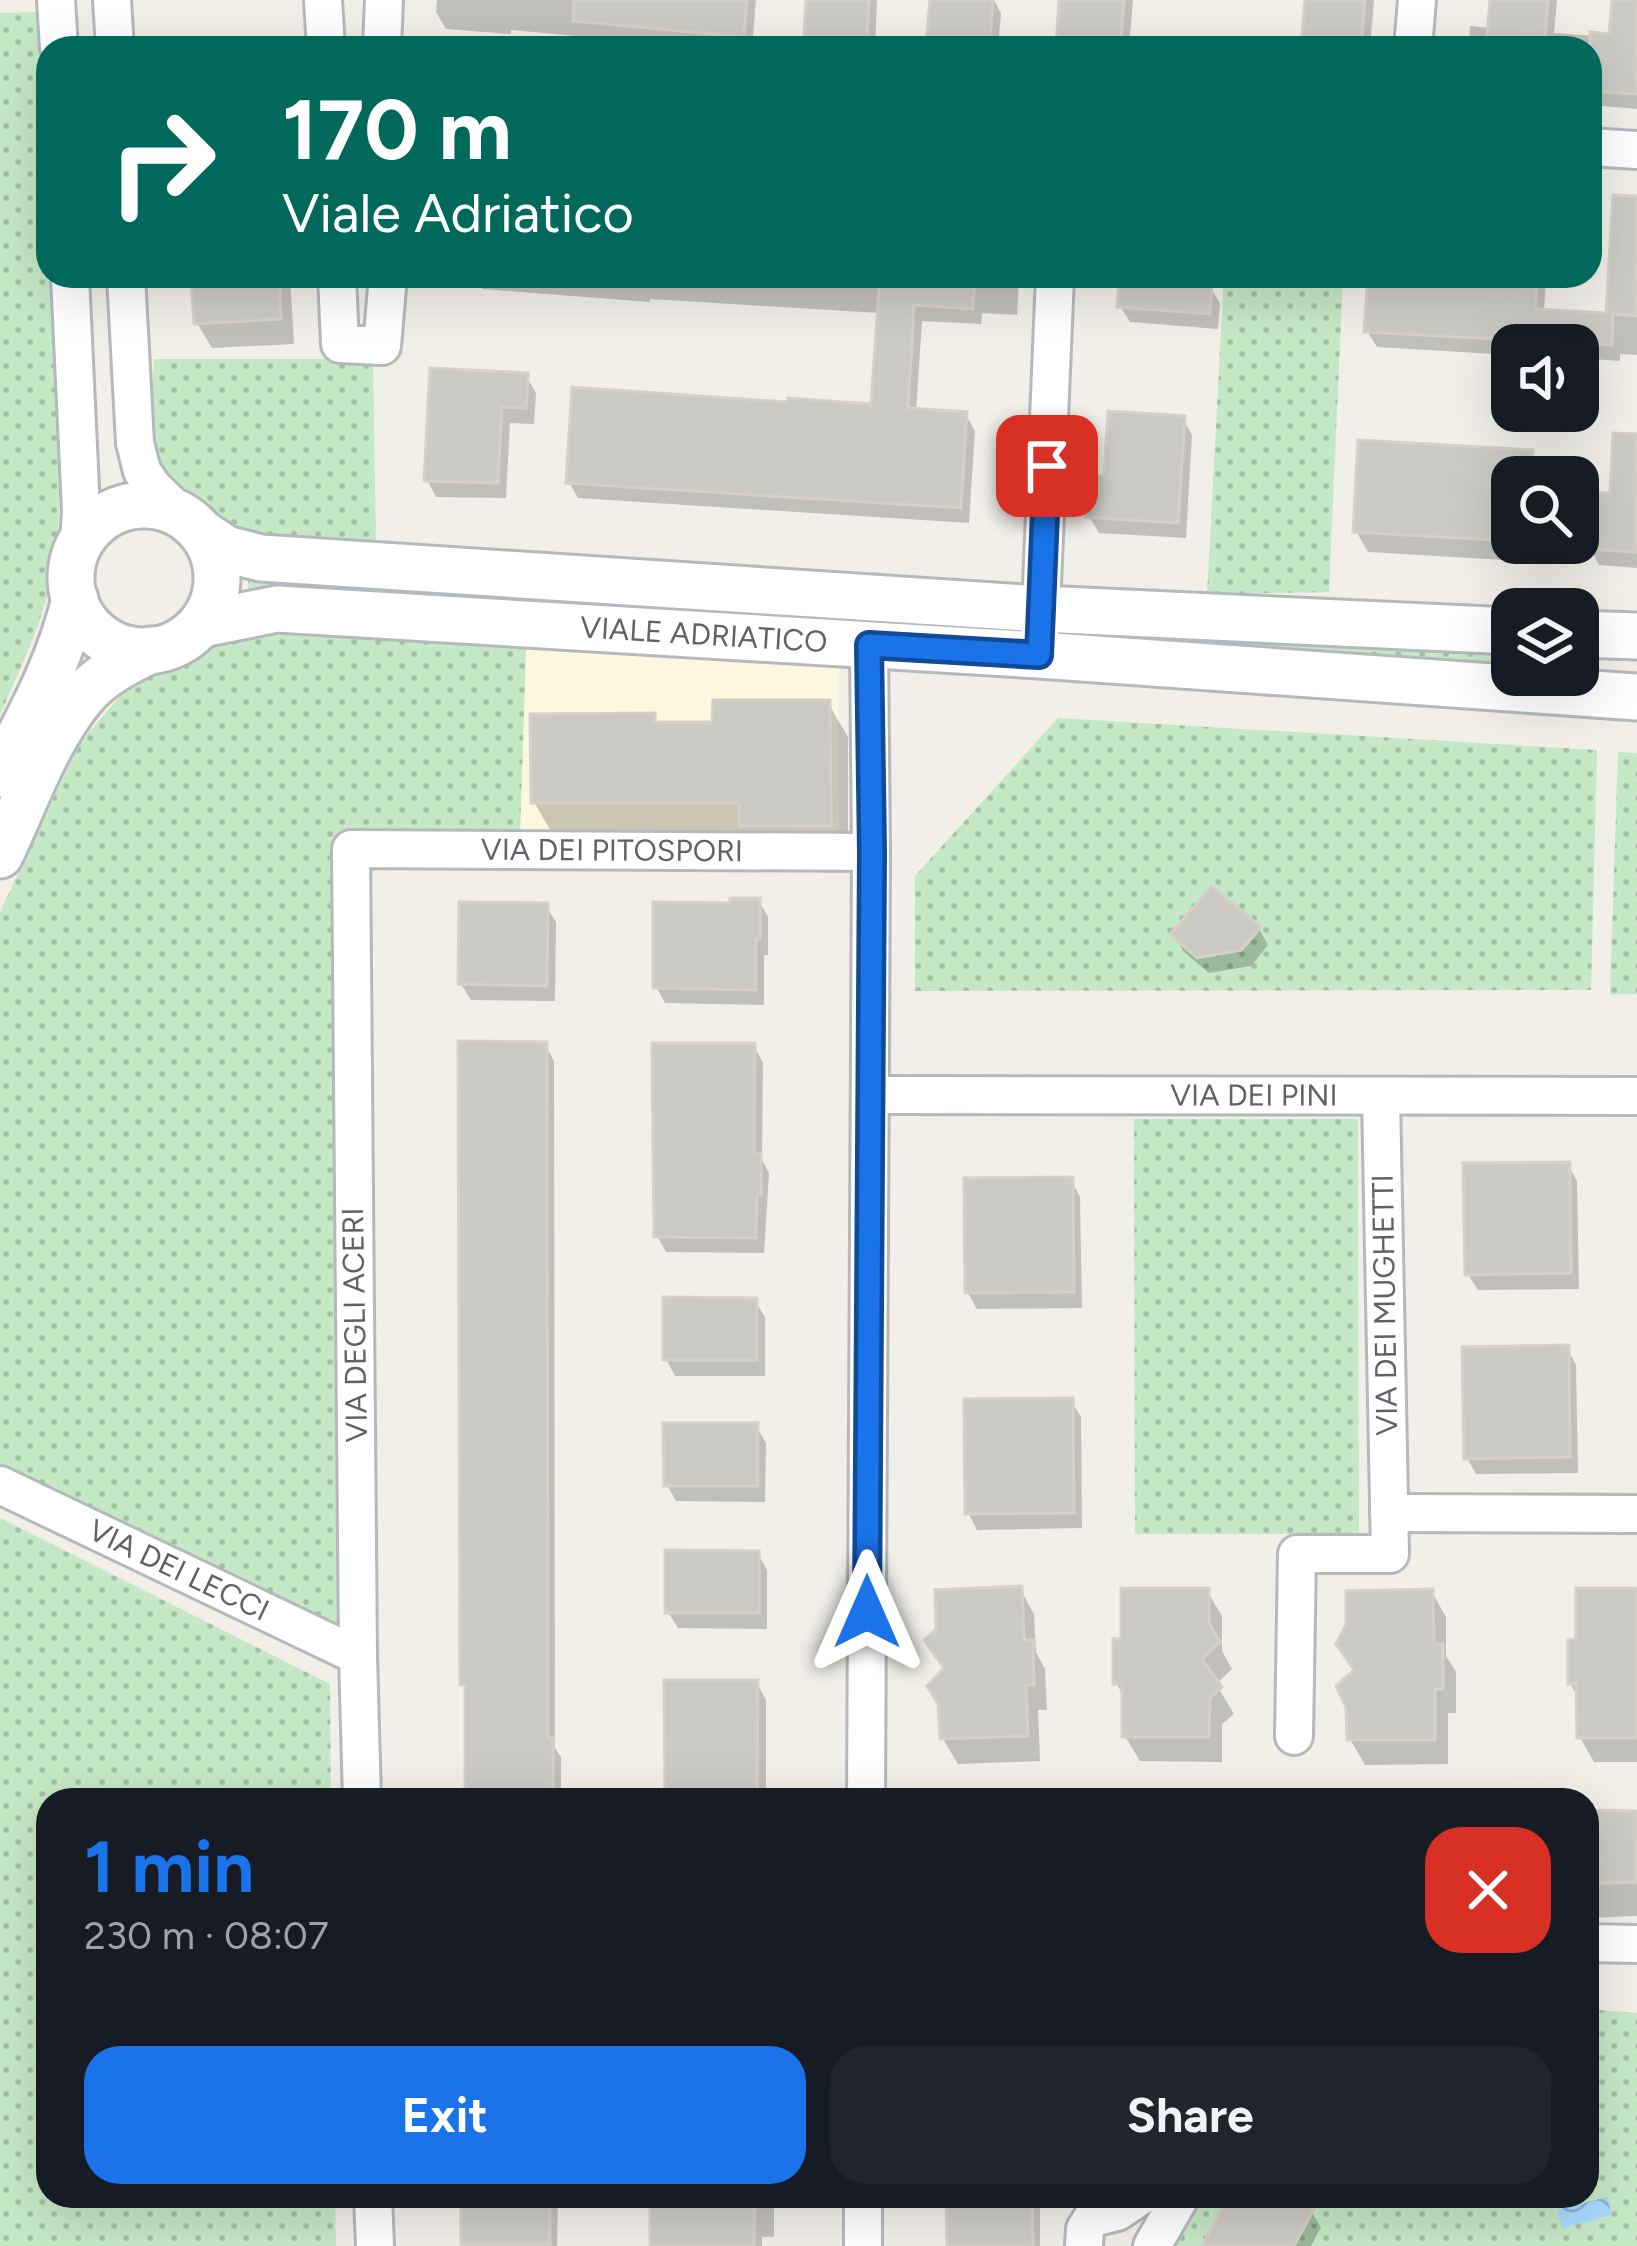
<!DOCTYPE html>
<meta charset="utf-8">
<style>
:root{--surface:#171b24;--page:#20242c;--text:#f1f3f6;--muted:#9ea1a6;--accent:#1a73e8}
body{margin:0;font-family:Figtree,sans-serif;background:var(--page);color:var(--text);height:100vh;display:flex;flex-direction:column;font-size:45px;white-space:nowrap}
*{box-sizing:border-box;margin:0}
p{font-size:39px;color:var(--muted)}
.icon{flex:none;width:66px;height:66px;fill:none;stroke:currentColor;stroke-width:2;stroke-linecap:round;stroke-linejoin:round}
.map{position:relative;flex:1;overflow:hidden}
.side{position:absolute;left:36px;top:1788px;width:1563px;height:420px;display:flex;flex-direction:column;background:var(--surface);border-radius:36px;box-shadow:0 12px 48px #0002}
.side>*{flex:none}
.guide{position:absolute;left:36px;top:36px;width:1566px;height:252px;border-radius:36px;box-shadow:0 12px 48px #0002;background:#00695c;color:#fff;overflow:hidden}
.fabs{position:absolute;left:1491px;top:324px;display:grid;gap:24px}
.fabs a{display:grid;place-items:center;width:108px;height:108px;border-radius:24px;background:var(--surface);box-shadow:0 12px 48px #0002;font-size:60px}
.pin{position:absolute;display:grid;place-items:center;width:102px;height:102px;color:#fff;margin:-51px;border-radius:24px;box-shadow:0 6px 18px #0006}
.me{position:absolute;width:132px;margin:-66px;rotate:0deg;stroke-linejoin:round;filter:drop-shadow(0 0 9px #0008)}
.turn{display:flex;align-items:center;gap:42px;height:252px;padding:0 48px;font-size:54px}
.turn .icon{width:156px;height:156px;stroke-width:2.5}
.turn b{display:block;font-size:84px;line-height:102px}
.round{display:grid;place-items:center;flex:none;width:126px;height:126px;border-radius:36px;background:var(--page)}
.headline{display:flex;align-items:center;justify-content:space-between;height:204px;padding:0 48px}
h1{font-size:72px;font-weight:700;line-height:90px;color:var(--accent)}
.button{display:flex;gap:24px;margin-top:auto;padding:24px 48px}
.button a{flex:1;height:138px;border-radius:36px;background:var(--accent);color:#fff;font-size:48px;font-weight:700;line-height:138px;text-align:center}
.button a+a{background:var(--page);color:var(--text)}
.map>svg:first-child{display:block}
.commercial{fill:#fef7e0}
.green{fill:url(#green-dots)}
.water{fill:url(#water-waves)}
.shadow{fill:#0003}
.building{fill:#cccac5;stroke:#d6d1c6;stroke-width:3}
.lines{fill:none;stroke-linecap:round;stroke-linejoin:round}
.minor-casing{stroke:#b5b8bc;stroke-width:42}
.tertiary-casing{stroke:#b5b8bc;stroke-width:51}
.minor{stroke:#fff;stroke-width:36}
.tertiary{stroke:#fff;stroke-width:45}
.route-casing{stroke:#114b97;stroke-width:30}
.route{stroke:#1a73e8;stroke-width:21}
.labels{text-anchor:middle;stroke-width:9;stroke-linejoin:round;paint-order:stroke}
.street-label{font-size:30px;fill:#5f6368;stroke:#fff}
</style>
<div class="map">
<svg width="1637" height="2246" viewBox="0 0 1637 2246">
<defs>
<pattern id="green-dots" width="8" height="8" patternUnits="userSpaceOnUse" patternTransform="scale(3)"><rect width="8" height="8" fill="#c5e8c5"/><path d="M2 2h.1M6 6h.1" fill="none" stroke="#a3c0a4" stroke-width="1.8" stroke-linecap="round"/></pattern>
<pattern id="water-waves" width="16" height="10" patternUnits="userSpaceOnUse" patternTransform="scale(3)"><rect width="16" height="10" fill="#aadaff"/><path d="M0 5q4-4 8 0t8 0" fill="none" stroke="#8eb4d2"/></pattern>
</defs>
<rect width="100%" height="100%" fill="#f1efe8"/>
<!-- commercial -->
<path class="commercial" d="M 526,648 L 838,664 L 839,832 L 520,836 Z"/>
<!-- green -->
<path class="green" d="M 38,12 L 44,33 L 48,138 L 48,276 L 53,276 C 57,376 71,497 48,593 C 37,635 17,675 0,715 L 0,13 Z
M 1224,276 L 1343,276 L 1329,592 L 1207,594 Z
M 154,359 L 373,359 L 376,543 L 284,543 L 238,537 L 207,519 L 174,485 L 156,458 L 151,412 Z
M 248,581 L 1010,623 L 1009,638 L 249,594 Z
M 1064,627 L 1512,655 L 1512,672 L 1063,641 Z
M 263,629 L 526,648 L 520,836 L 332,837 L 337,1629 L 0,1465 L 0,912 L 78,745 L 123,693 L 167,659 L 211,643 Z
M 1058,718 L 1597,750 L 1591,990 L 915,991 L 915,876 Z
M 1618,752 L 1637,753 L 1637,994 L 1610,994 Z
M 1134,1119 L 1358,1119 L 1359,1534 L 1135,1534 Z
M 0,1518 L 330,1684 L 331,1800 L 48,1800 L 48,2196 L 335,2196 L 336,2246 L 0,2246 Z
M 1587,2009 L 1637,2013 L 1637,2246 L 1170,2246 L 1199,2196 L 1332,2196 L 1354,2207 L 1362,2196 L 1587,2196 Z"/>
<!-- water -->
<path class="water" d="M 1607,2197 L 1612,2215 L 1562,2228 L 1557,2210 Z"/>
<!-- shadow -->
<path class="shadow" d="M 437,0 L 756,0 L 752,48 L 707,48 L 511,30 L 511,34 L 446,29 L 436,12 Z
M 809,0 L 877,0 L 875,48 L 814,48 L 807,36 Z
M 933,0 L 994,0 L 1001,13 L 998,48 L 931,48 Z
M 1062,0 L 1133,0 L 1129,48 L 1059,48 Z
M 1308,0 L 1374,0 L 1370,48 L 1304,48 Z
M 1493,0 L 1557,0 L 1554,33 L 1612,37 L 1615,0 L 1637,0 L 1637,109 L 1590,105 L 1590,48 L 1469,48 L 1470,26 L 1491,28 Z
M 262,42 L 265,48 L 180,48 L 180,46 Z
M 1637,238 L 1637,355 L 1620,354 L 1620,361 L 1578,358 L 1578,345 L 1512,345 L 1512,355 L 1377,347 L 1367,331 L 1371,276 L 1546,276 L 1544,312 L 1609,316 Z
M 194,276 L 290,276 L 294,344 L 212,348 L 197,323 Z
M 474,276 L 1019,276 L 1017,315 L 982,313 L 981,324 L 922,321 L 916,412 L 966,415 L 975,431 L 969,523 L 578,498 L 569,482 L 874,407 L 880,313 L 650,299 L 650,302 L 482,289 Z
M 1122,276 L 1205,276 L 1204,286 L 1210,287 L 1220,303 L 1218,329 L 1130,322 L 1120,306 Z
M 526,376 L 536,393 L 534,424 L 510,423 L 506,498 L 436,497 L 427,480 Z
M 1183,419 L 1192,435 L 1186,538 L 1099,533 L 1089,516 L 1107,479 Z
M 1637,448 L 1637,568 L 1599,565 L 1590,548 Z
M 1531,453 L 1543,477 L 1512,477 L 1512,543 L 1539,543 L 1538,562 L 1368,552 L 1356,531 Z
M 828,703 L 848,737 L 848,858 L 553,835 L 534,802 L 653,716 L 658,725 L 715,725 Z
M 759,901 L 768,917 L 768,955 L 764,955 L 764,1005 L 665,1003 L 656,987 L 733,906 Z
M 546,906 L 556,922 L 555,1001 L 471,1000 L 461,984 Z
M 1259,929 L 1268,945 L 1251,966 L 1209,973 L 1183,951 L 1174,934 Z
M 545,1045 L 554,1061 L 555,1748 L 561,1757 L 561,1800 L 468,1800 L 468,1694 L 463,1685 Z
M 754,1046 L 763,1063 L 762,1160 L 769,1173 L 764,1253 L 666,1252 L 657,1236 Z
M 1568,1165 L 1577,1181 L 1579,1289 L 1478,1290 L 1468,1274 Z
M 1071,1180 L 1080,1197 L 1082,1308 L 977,1309 L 968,1293 Z
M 755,1301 L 765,1317 L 765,1376 L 675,1376 L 666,1359 Z
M 1567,1348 L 1576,1365 L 1578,1473 L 1476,1474 L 1467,1458 Z
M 1071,1401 L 1081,1417 L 1082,1528 L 977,1530 L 968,1513 Z
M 756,1426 L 766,1443 L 765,1502 L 676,1501 L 667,1485 Z
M 758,1554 L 767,1570 L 767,1629 L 678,1628 L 668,1612 Z
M 1020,1589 L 1034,1614 L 1036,1652 L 1045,1669 L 1047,1710 L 1038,1710 L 1040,1761 L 958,1764 L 943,1739 L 946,1671 L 928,1641 Z
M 1207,1591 L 1222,1616 L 1222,1651 L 1232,1669 L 1216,1684 L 1234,1714 L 1222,1724 L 1222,1762 L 1140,1761 L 1125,1736 L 1125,1698 L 1116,1683 L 1124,1642 Z
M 1637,1591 L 1637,1762 L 1594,1762 L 1580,1737 L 1580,1699 L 1570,1684 Z
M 1432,1592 L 1446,1617 L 1446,1656 L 1456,1672 L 1456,1713 L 1448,1713 L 1448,1764 L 1365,1765 L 1350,1739 Z
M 757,1683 L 766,1700 L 766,1800 L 655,1800 L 668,1799 Z
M 1587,1813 L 1637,1814 L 1637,1916 L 1587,1918 Z
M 464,2196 L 558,2196 L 557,2246 L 464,2246 Z
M 653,2196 L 769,2196 L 774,2205 L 774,2237 L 762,2237 L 762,2246 L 652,2246 Z
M 949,2196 L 1040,2196 L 1040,2246 L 950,2246 Z
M 1231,2196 L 1282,2196 L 1311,2211 L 1321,2227 L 1311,2246 L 1206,2246 Z"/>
<!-- building -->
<path class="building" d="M 574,0 L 747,0 L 744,37 L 573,21 Z
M 806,0 L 869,0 L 867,40 L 804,36 Z
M 930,0 L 993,0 L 989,48 L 926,46 Z
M 1059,0 L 1124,0 L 1120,48 L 1056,48 Z
M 1305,0 L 1365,0 L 1361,48 L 1301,48 Z
M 1490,0 L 1548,0 L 1544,48 L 1486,48 Z
M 1612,0 L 1637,0 L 1637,94 L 1590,91 L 1590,32 L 1609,34 Z
M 1613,195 L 1637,196 L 1637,316 L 1613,314 L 1612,345 L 1364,332 L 1368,276 L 1537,276 L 1535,309 L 1606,313 Z
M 191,276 L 279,276 L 281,319 L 194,324 Z
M 880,276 L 975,276 L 973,309 L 914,305 L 908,408 L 967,412 L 961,508 L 566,483 L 572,387 L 787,402 L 788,398 L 871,404 Z
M 1119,276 L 1196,276 L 1196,283 L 1212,284 L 1210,314 L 1117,307 Z
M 430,368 L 528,373 L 526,408 L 502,407 L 498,483 L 424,481 Z
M 1108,411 L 1185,416 L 1178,523 L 1086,517 L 1089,475 L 1104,476 Z
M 1613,433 L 1637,434 L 1637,552 L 1586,549 L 1590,492 L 1610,493 Z
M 1358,440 L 1533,450 L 1531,477 L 1512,477 L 1512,541 L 1353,532 Z
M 713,700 L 830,700 L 831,826 L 739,826 L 739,803 L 531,803 L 530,714 L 655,713 L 655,722 L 712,722 Z
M 1212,886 L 1261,927 L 1241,950 L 1197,958 L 1170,934 Z
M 730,898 L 760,898 L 760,939 L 756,939 L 756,990 L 653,988 L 653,902 L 730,903 Z
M 459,902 L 548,903 L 547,986 L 458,984 Z
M 458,1041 L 547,1042 L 548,1738 L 553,1738 L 553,1800 L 465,1800 L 465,1685 L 460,1685 Z
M 652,1043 L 755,1043 L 754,1153 L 761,1154 L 761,1195 L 757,1195 L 756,1238 L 654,1237 Z
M 1570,1162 L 1571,1273 L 1465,1275 L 1463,1163 Z
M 1073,1177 L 1074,1292 L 965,1293 L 964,1178 Z
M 663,1297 L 757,1298 L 757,1360 L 663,1360 Z
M 1569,1345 L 1570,1457 L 1464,1459 L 1462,1347 Z
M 1073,1398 L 1074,1513 L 965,1514 L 964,1399 Z
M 663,1423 L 758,1423 L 758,1486 L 664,1486 Z
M 665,1550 L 759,1551 L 759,1613 L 665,1613 Z
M 1022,1586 L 1024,1640 L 1033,1640 L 1034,1685 L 1026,1685 L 1028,1736 L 940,1739 L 938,1704 L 927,1686 L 944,1668 L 924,1640 L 936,1629 L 935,1590 Z
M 1121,1588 L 1209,1588 L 1209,1623 L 1220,1642 L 1202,1659 L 1222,1687 L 1210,1698 L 1209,1737 L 1122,1737 L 1122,1684 L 1113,1684 L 1113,1639 L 1121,1639 Z
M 1576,1588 L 1637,1588 L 1637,1738 L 1577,1738 L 1576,1684 L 1568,1684 L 1568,1640 L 1576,1639 Z
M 1433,1589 L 1434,1644 L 1443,1644 L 1443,1689 L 1435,1689 L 1435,1740 L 1347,1740 L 1346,1707 L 1336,1686 L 1354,1670 L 1336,1644 L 1346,1625 L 1346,1591 Z
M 664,1680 L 758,1680 L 757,1800 L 665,1800 Z
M 1587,1810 L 1637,1811 L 1637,1882 L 1587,1884 Z
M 461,2196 L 550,2196 L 550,2244 L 461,2244 Z
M 650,2196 L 755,2196 L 754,2246 L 650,2246 Z
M 946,2196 L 1032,2196 L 1033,2246 L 947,2246 Z
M 1228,2196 L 1289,2196 L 1314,2209 L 1294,2246 L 1202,2246 Z"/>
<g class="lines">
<!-- minor casing -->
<g class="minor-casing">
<g id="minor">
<path d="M 56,0 L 59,48"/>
<path d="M 112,0 L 115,48"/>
<path d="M 323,0 L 326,48"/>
<path d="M 382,48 L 384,0"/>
<path d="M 1413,48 L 1417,0"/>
<path d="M 1590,147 L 1637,150"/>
<path d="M 70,276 L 81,510 L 79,543"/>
<path d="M 126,276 L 135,443 L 142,471 L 153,487 L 184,517"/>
<path d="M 337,276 L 340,344 L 382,346 L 388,276"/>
<path d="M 1040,632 L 1055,276"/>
<path id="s1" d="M 870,1095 L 1637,1096"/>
<path id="s2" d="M 0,1485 L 358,1656"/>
<path d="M 1389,1513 L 1637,1514"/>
<path d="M 1294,1736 L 1297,1554 L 1390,1554 L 1381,1097"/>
<path id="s3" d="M 362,1800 L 358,1656 L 351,849 L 871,852"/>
<path d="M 866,1800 L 871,852 L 869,645"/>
<path d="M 1587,1943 L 1637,1944"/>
<path d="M 373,2196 L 375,2246"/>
<path d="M 863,2246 L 863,2196"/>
<path d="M 1084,2246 L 1085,2229 L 1092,2218 L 1117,2212 L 1141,2196"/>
<path d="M 1152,2246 L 1181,2196"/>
</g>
</g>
<!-- tertiary casing -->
<g class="tertiary-casing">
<g id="tertiary">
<circle cx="144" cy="578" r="73"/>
<path d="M 202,533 L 226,549 L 261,558 L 1041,609 L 1512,631"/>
<path id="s4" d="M 202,624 L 277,609 L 1039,655 L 1637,697"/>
<path d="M 1578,634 L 1637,636"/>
<path d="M 0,774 C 31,714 59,665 75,599"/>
<path d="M 0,855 C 25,803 45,742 82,697 C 100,675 126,662 151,650"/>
</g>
</g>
<!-- minor -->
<use href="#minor" class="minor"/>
<!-- tertiary -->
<use href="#tertiary" class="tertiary"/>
</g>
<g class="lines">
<!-- route casing -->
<g class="route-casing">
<path id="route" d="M 867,1612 L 872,852 L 869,645 L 1039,655 L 1047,466"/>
</g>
<!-- route -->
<use href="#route" class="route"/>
</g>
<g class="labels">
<!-- street labels -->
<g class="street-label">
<text dy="10" stroke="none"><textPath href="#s4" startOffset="504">VIALE ADRIATICO</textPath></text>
<text dy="10" stroke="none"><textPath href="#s3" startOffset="1212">VIA DEI PITOSPORI</textPath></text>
<text dy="10" stroke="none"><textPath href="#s1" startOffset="384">VIA DEI PINI</textPath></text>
<text transform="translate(1385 1305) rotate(-91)" y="10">VIA DEI MUGHETTI</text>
<text transform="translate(355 1325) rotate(-91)" y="10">VIA DEGLI ACERI</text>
<text dy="10" stroke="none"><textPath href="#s2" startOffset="198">VIA DEI LECCI</textPath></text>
</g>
</g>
</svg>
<div class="fabs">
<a><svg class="icon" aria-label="sound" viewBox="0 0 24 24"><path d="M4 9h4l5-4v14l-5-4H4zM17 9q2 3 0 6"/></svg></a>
<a><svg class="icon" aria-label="search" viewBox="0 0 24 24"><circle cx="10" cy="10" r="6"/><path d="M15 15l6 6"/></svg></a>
<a><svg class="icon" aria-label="layers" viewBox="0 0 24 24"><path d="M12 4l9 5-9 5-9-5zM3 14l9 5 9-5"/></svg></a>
</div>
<div class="pin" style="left:1047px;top:466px;background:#d93025"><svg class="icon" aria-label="arrive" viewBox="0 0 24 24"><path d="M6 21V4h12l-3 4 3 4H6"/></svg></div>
<svg class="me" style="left:867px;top:1612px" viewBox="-20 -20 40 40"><path d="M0-17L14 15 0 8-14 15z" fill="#1a73e8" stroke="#fff" stroke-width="4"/></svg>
<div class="guide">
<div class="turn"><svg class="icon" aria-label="right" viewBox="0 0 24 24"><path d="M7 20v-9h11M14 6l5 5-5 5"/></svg><div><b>170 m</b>Viale Adriatico</div></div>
</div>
<section class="side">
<div class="headline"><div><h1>1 min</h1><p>230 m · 08:07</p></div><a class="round" style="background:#d93025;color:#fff"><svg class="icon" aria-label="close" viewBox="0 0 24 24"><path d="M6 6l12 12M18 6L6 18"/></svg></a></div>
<div class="button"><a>Exit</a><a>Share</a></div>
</section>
</div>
